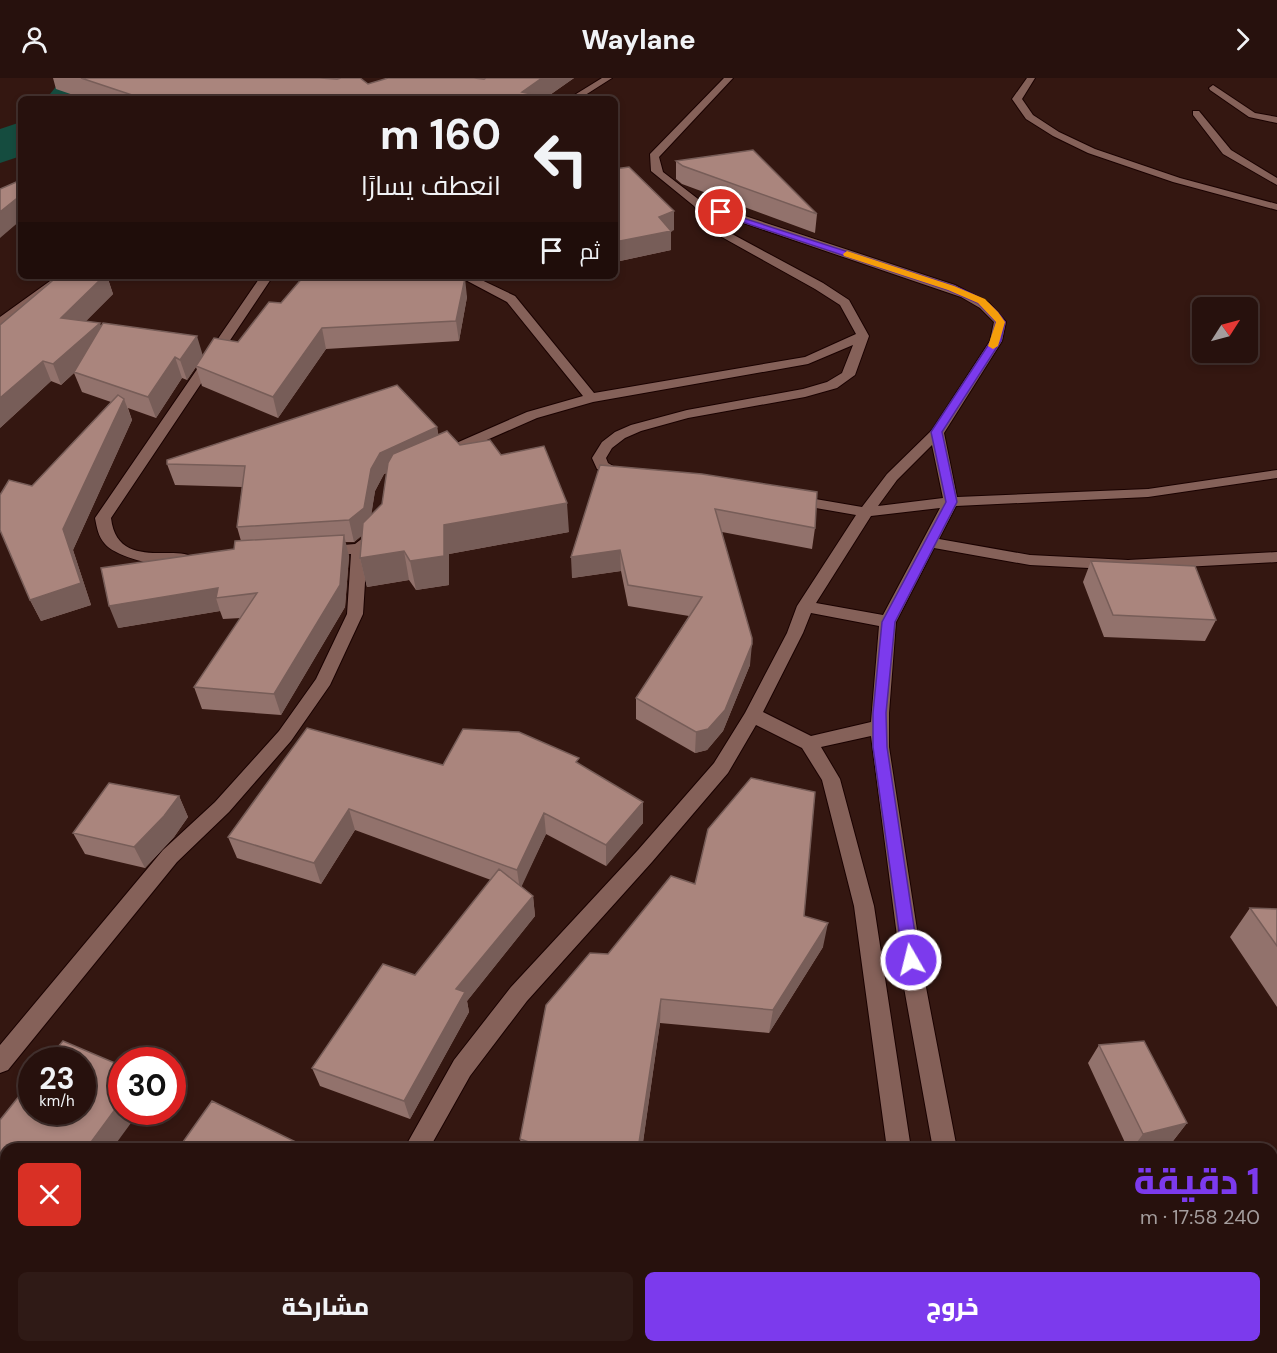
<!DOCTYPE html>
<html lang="ar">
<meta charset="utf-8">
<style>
:root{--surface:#27110d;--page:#2f1a16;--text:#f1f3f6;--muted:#a49d9d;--line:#43312e;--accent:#7c3aed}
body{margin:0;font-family:"DM Sans",Cairo,sans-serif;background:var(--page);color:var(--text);direction:rtl;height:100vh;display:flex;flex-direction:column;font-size:22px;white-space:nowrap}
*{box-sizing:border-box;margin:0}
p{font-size:20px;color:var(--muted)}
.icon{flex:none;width:33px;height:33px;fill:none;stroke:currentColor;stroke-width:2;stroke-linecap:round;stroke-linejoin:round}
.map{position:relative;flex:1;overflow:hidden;direction:ltr}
.details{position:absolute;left:0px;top:1065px;width:1278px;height:210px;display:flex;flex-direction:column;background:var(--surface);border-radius:18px 18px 0 0;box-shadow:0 3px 9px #0003,0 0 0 2px var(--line);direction:rtl}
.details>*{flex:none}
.guide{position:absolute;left:18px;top:18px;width:600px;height:183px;border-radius:9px;box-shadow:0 3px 9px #0003,0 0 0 2px var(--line);direction:rtl;background:#27110d;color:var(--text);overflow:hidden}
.needle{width:39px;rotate:54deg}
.fabs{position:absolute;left:1192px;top:219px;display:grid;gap:12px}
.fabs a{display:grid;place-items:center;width:66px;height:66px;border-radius:9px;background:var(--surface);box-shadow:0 3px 9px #0003,0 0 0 2px var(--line);font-size:30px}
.speed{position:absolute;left:18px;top:969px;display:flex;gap:12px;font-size:30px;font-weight:700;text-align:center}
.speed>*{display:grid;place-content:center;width:78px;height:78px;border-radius:50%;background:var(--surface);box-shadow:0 3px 9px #0003,0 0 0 2px var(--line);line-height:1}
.speed small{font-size:15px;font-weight:400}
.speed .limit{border:9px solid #d22;background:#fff;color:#111}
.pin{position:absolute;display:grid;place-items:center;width:51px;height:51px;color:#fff;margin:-26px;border:3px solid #fff;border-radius:50%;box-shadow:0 2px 6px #0007}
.me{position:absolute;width:66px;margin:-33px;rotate:352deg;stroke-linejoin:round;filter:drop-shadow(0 0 4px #0008)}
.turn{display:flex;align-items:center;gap:21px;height:126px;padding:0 18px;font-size:27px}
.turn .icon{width:78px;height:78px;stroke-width:2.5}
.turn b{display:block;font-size:42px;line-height:51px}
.then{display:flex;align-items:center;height:57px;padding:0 18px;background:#0003;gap:12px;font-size:22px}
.round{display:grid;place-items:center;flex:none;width:63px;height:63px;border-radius:9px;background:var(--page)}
.head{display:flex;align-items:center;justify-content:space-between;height:102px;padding:0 18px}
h1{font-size:36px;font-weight:800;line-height:45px;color:var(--accent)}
.cta{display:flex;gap:12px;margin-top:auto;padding:12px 18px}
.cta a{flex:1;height:69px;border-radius:9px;background:var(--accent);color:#fff;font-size:24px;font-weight:800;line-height:69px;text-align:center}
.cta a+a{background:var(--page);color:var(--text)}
header{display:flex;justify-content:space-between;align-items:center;height:78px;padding:0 18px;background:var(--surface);font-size:27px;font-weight:800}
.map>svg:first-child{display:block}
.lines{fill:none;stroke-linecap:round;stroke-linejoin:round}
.river{fill:#154c3f;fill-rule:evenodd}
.street-casing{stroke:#1a0201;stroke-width:2}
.street{fill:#856159;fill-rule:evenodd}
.wall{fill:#92726c;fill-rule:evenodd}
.shaded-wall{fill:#775d58}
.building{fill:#aa857d;stroke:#775d58;stroke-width:1.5}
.route{fill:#7c3aed;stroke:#51269a;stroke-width:1.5}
.slow{fill:#f59e0b}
</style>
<header><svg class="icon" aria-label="forward" viewBox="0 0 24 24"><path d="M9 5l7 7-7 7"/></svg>Waylane<svg class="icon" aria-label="person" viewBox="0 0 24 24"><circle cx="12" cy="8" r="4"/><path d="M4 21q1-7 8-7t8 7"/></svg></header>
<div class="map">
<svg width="1277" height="1275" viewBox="0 0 1277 1275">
<rect width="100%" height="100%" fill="#341711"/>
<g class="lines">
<!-- river -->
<path class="river" d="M 63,0 L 106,0 L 90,21 L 46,21 Z
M 21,44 L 21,78 L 0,85 L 0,51 Z"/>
<!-- street casing -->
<g class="street-casing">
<path id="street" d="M 602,0 L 612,0 L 579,21 L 568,21 Z
M 724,0 L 733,0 L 659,79 L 663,94 L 702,124 L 955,207 L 989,225 L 1006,244 L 1002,263 L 944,355 L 957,419 L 1148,411 L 1277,392 L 1277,400 L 1148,419 L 956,428 L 939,461 L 1030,477 L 1128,482 L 1277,474 L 1277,484 L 1128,492 L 1030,487 L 934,470 L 896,544 L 889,635 L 889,669 L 925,904 L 957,1071 L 933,1071 L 903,904 L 871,658 L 821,669 L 840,701 L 874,828 L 911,1071 L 887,1071 L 854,828 L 822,702 L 802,670 L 756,647 L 728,695 L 652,784 L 527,923 L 470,998 L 429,1071 L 404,1071 L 454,982 L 511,909 L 638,772 L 714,685 L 745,635 L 787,555 L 797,528 L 856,437 L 787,425 L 785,422 L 787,419 L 792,417 L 862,429 L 887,396 L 932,352 L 990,263 L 994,244 L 980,230 L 961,219 L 708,133 L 719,149 L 823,205 L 849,222 L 869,258 L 855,297 L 837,310 L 805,319 L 688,340 L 641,353 L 625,360 L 612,370 L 606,380 L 608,385 L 629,397 L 622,401 L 597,391 L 592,380 L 602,364 L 615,354 L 631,347 L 687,332 L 803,311 L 827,304 L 842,295 L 853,267 L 808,286 L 593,324 L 537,340 L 448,379 L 438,379 L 436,376 L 438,373 L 527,334 L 583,318 L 507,224 L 458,198 L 473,198 L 515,218 L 594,315 L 805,279 L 856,256 L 840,227 L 815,211 L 711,153 L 694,128 L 651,93 L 650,76 ZM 932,367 L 943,420 L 878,428 L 897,402 ZM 940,430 L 883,537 L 816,525 L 871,438 ZM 811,535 L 879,548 L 871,644 L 811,658 L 763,634 L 803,555 Z
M 1027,0 L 1035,0 L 1022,21 L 1033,37 L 1059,54 L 1095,71 L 1180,100 L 1277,126 L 1277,132 L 1173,104 L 1088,75 L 1053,58 L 1026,41 L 1012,21 Z
M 1213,7 L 1255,35 L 1277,39 L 1277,45 L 1249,39 L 1210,12 L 1209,10 Z
M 1193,33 L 1199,33 L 1231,72 L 1277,100 L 1277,107 L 1223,76 L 1193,37 Z
M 57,198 L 71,198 L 0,249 L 0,239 Z
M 261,198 L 273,198 L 111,440 C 117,495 181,464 194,481 C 182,497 117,481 105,466 C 98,458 97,450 95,440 Z
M 378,450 L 386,455 L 367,473 L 363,536 L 330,607 L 291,663 L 229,734 L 177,784 L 8,992 L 0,995 L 0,967 L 163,772 L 215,724 L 279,653 L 316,601 L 347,536 L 351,476 L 325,478 L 317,473 L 319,469 L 355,466 L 373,452 Z
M 1277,1113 L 1277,1139 L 1272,1140 L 1272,1114 Z
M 264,1269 L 293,1269 L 290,1275 L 261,1275 Z
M 940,1269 L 968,1269 L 969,1275 L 941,1275 Z"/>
</g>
<!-- street -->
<use href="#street" class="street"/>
</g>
<!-- wall -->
<path class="wall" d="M 53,0 L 360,0 L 368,6 L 388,0 L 574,0 L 547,19 L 556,21 L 85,21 L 56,11 Z
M 676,83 L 817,136 L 815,155 L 682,106 L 676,101 Z
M 615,91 L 674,152 L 671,153 L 671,172 L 620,183 L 615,176 Z
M 58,198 L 107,198 L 113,216 L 86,243 L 203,277 L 238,264 L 281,225 L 304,198 L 457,198 L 467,219 L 459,263 L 326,271 L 278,340 L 202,308 L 196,289 L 187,302 L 182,300 L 156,340 L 128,330 L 132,342 L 73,472 L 91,527 L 41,543 L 30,522 L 32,408 L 111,324 L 82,314 L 74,295 L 61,307 L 51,303 L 0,350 Z
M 437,349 L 438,356 L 460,367 L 501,377 L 569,454 L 449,476 L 449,507 L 416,512 L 409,502 L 367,509 L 360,480 L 362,457 L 354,464 L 345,464 L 349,478 L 345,529 L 281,637 L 202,631 L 194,609 L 241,540 L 223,541 L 220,533 L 118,550 L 234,471 L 241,463 L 237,449 L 242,409 L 175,407 L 167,386 ZM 387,395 L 382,426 L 371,437 L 375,413 L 384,396 Z
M 600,387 L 815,450 L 812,471 L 722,454 L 750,587 L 723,653 L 707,672 L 695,675 L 636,641 L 636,620 L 689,538 L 628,528 L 621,493 L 572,500 Z
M 1091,483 L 1216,542 L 1205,563 L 1104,559 L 1083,504 Z
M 580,686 L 643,745 L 606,788 L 546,756 L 521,808 L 533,818 L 535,838 L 467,923 L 469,934 L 410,1041 L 320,1008 L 312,990 L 415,897 L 491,802 L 355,752 L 321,806 L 237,780 L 228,759 L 443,687 Z
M 179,718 L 188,739 L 174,759 L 145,790 L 85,776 L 73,755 Z
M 1250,830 L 1277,831 L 1277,929 L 1230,859 Z
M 804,838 L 823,869 L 769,955 L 660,945 L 642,1071 L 522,1071 L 520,1061 L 608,876 Z
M 1099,967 L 1187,1045 L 1173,1063 L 1141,1071 L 1128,1071 L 1088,985 Z
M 591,1269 L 890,1269 L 891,1275 L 591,1275 Z"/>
<!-- shaded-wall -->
<path class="shaded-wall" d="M 542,0 L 574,0 L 544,21 L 522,14 Z
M 21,117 L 21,142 L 0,160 L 0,134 Z
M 674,133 L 674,152 L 671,153 L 671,172 L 620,183 L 620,163 L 659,139 Z
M 104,198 L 107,198 L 113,216 L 69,260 L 61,240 Z
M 465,200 L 467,219 L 459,263 L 456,243 Z
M 100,245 L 107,265 L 74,294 L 74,295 L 61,307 L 53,286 Z
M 322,250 L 326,271 L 278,340 L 273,319 Z
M 197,258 L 203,278 L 187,302 L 180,282 Z
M 175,279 L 182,300 L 156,340 L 148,319 Z
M 43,283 L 51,303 L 0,350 L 0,320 Z
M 124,321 L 132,342 L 73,472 L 91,527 L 41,543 L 30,522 Z
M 437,349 L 441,370 L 384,396 L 375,413 L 369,452 L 354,464 L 349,442 L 371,391 L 380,375 Z
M 567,425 L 569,454 L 449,476 L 449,507 L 416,512 L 410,483 L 444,447 Z
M 344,457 L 349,478 L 345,529 L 281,637 L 274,616 Z
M 620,472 L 621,493 L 572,500 L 571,479 Z
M 404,473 L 409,502 L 367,509 L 360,480 Z
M 218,510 L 216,520 L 220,533 L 118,550 L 109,528 Z
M 752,566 L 750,587 L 723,653 L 707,672 L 695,675 L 696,654 Z
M 179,718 L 188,739 L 174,759 L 145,790 L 134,769 Z
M 643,724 L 643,745 L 606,788 L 606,767 Z
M 349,731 L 355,752 L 321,806 L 314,785 Z
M 544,735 L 546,756 L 520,812 L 517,792 Z
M 533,818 L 535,838 L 467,923 L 469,934 L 410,1041 L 404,1023 L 456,911 Z
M 828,845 L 823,869 L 769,955 L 773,932 Z
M 661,921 L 660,945 L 642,1071 L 638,1071 Z
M 122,1022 L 122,1034 L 139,1034 L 112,1071 L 86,1071 Z
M 1187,1045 L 1173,1063 L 1141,1071 L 1132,1071 L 1143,1056 Z
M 470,1269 L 480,1269 L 479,1275 L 469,1275 Z"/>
<!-- building -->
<path class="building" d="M 81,0 L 320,0 L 337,1 L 341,0 L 360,0 L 368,6 L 388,0 L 474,0 L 484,1 L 486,0 L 542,0 L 522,14 L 556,21 L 144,21 Z
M 753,72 L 817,136 L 683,88 L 676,83 Z
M 629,89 L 674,133 L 659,139 L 671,153 L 620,163 L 615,157 L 615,91 Z
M 21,102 L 21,117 L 0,134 L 0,111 Z
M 58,198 L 104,198 L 61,240 L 100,245 L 53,286 L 43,283 L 0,320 L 0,247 Z
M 304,198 L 447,198 L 446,199 L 465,200 L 456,243 L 322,250 L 273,319 L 196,288 L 214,260 L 238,264 L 269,224 L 281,225 Z
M 103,245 L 197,258 L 180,282 L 175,279 L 148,319 L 74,294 Z
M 397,307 L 437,349 L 380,375 L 371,391 L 364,430 L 349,442 L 237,449 L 245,388 L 167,386 L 167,382 Z
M 118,317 L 124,321 L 63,451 L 81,505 L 30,522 L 0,452 L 0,417 L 9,402 L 32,408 Z
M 447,353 L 460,367 L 490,362 L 501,377 L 544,368 L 567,425 L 444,447 L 444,478 L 410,483 L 404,473 L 360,480 L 363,445 L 382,426 L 388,385 L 393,376 Z
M 600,387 L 702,396 L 817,414 L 815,450 L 715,431 L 752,560 L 752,566 L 725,632 L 708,651 L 696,654 L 636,620 L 702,519 L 628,507 L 620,472 L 571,479 Z
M 344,457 L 340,507 L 274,616 L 194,609 L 257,515 L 216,520 L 218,510 L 109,528 L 101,490 L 234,471 L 235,463 Z
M 1091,483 L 1195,488 L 1216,542 L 1113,537 Z
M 307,650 L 443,687 L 463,651 L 519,654 L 579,680 L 576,684 L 643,724 L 606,767 L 544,735 L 517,792 L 349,731 L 314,785 L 228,759 Z
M 751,700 L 815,714 L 804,838 L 828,845 L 773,932 L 661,921 L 638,1071 L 549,1071 L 520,1061 L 546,927 L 590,875 L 608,876 L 671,798 L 695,806 L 708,751 Z
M 109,705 L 179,718 L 164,738 L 134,769 L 73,755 Z
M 499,791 L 533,818 L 456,911 L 465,914 L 404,1023 L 312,990 L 383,886 L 415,897 Z
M 1250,830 L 1277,831 L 1277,868 Z
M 63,963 L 122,988 L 122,1022 L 86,1071 L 6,1071 L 6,1166 L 0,1159 L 0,1042 L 32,1002 L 32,1034 L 82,1034 L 82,982 L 47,982 Z
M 1144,963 L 1187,1045 L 1143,1056 L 1099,967 Z
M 212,1023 L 308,1070 L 308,1071 L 178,1071 Z
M 318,1269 L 470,1269 L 469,1275 L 303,1275 Z
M 591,1269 L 801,1269 L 743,1271 L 743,1275 L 591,1275 Z
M 827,1269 L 890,1269 L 891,1275 L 828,1275 Z"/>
<!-- route -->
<path class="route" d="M 718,132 L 954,208 C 976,217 992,224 1005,244 L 1001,263 L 942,354 L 957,424 L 895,544 L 886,635 L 887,669 L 919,882 L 917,887 L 911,889 L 905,887 L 903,882 L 873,669 L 873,635 L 882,544 L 946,424 L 931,354 L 991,263 L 996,244 L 978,225 L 948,212 L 718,136 Z"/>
<!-- slow -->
<path class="slow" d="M 847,173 L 954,208 L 985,221 L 998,234 L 1005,244 L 998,268 L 993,271 L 988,268 L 996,244 L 978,225 L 948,212 L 844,178 L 843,176 Z"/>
</svg>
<div class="fabs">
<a><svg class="needle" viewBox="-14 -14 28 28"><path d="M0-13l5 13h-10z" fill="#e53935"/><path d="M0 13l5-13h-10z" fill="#a49d9d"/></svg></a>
</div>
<div class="speed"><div>23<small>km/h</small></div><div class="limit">30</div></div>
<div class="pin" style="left:721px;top:134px;background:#d93025"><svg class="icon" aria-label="arrive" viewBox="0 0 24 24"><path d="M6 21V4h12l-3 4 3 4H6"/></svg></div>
<svg class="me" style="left:911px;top:882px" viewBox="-20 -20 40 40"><circle r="17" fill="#7c3aed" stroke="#fff" stroke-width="3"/><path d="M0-11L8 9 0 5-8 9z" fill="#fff"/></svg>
<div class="guide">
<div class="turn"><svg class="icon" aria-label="left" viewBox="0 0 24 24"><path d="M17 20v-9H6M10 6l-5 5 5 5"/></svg><div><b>160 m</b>انعطف يسارًا</div></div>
<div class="then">ثم<svg class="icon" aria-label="arrive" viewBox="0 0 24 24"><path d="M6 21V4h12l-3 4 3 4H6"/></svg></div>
</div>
<section class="details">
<div class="head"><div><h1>1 دقيقة</h1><p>240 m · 17:58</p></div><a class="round" style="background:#d93025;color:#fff"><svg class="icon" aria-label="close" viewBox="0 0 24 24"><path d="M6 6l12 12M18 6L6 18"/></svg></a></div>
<div class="cta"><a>خروج</a><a>مشاركة</a></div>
</section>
</div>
